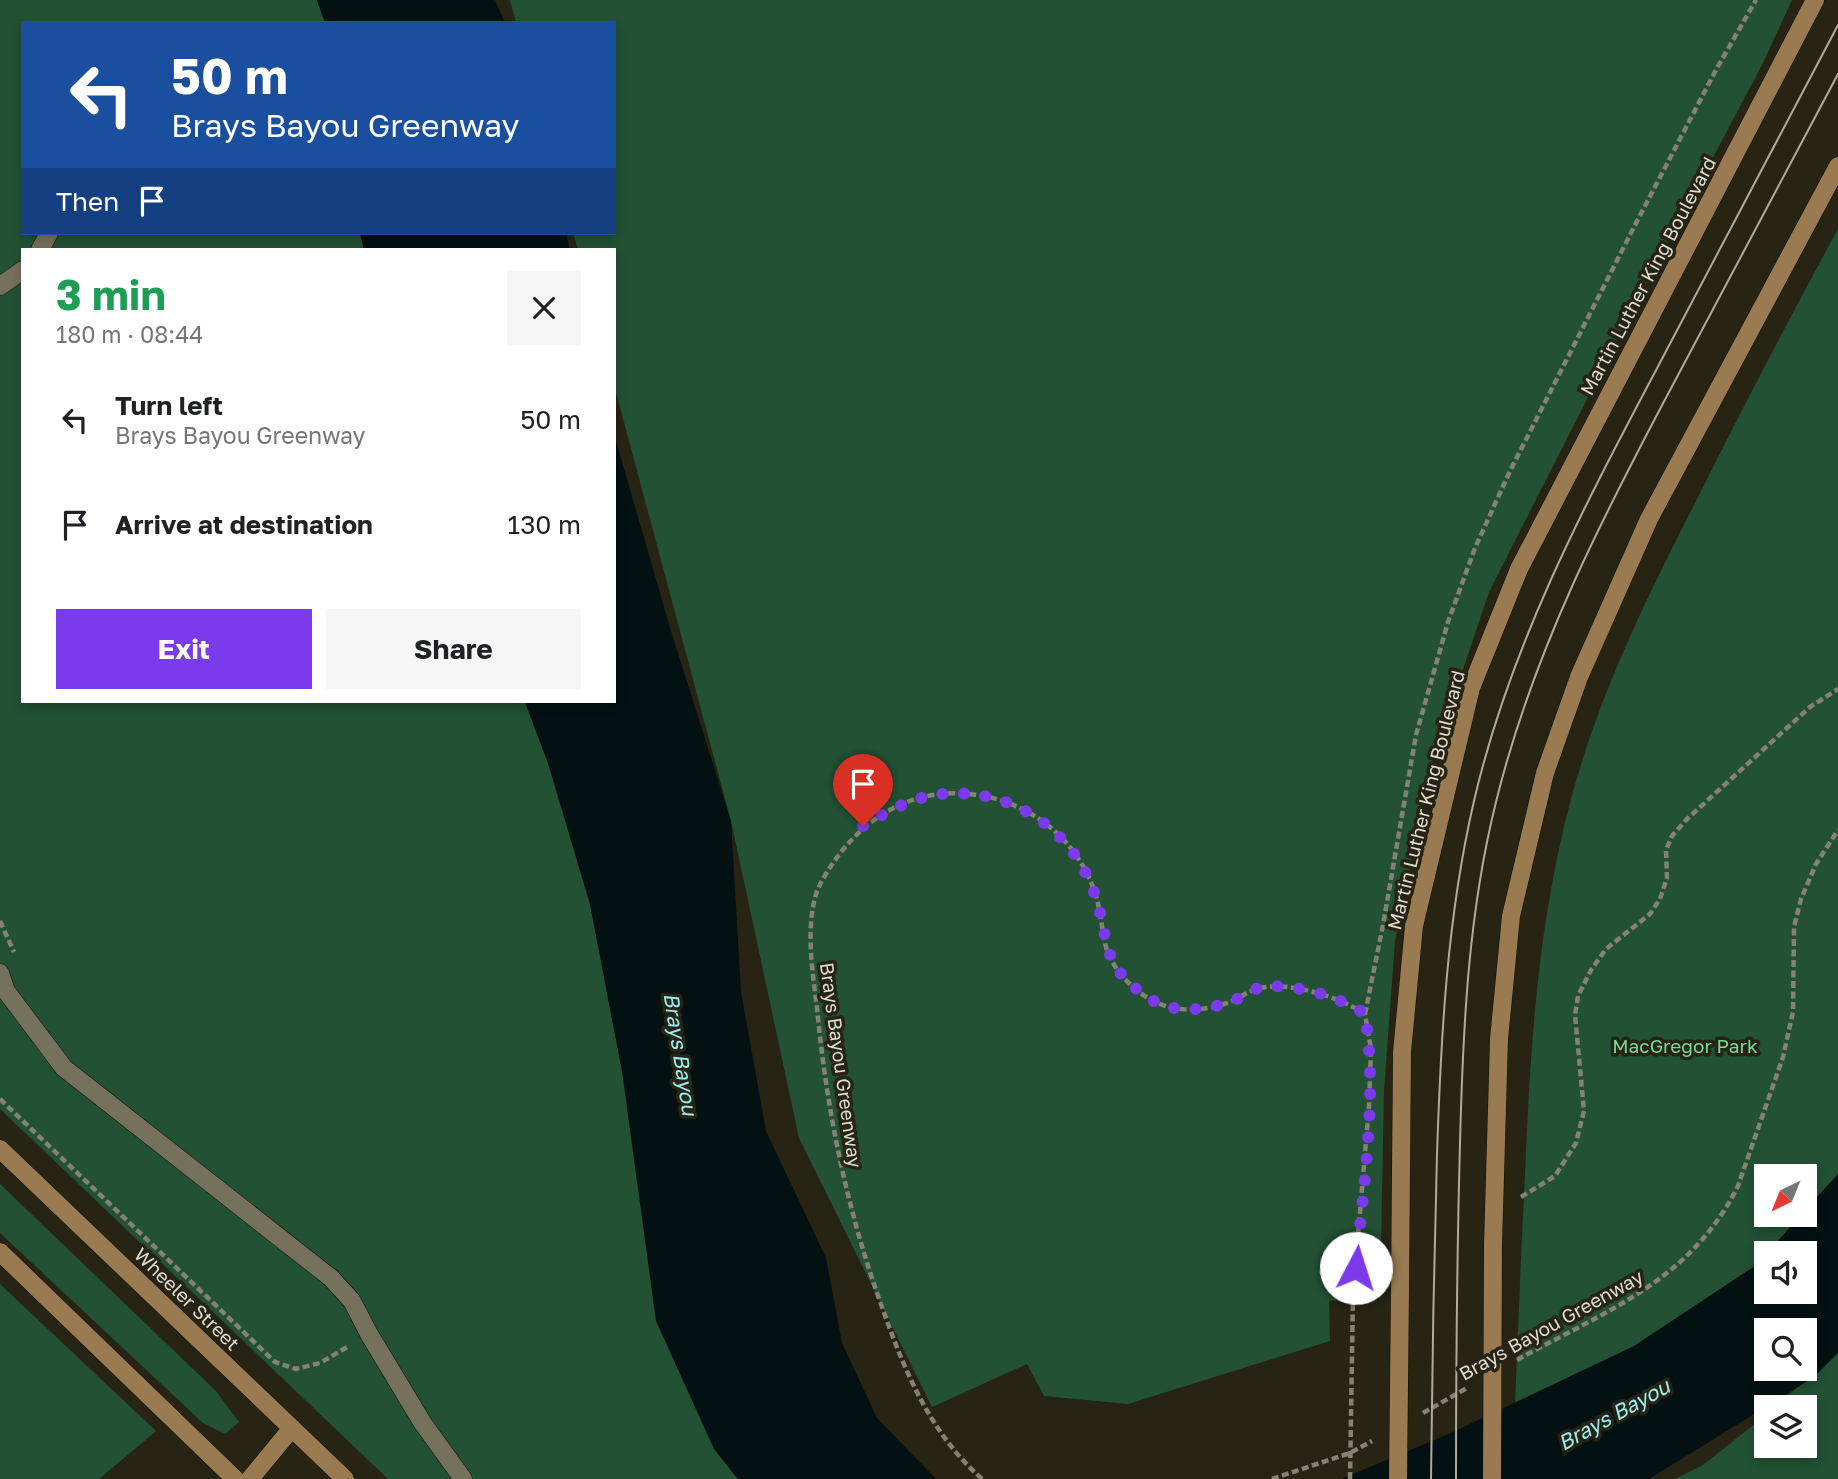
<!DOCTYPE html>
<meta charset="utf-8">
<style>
:root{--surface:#fff;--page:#f6f6f6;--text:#202124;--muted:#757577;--accent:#7c3aed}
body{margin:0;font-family:"Golos Text",sans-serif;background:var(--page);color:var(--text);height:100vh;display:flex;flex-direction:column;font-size:26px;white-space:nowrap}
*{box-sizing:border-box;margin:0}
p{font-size:23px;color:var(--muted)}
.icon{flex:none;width:38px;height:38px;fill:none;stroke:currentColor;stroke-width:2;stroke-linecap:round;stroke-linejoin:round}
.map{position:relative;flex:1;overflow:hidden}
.side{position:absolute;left:21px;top:248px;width:595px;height:455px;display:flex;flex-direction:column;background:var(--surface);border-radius:0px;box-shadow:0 4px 10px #0003}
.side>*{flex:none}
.banner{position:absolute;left:21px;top:21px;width:595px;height:214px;border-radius:0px;box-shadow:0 4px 10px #0003;background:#1a4fa0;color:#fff;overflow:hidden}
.needle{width:46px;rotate:223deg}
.buttons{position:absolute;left:1754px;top:1164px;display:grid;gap:14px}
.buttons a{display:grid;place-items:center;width:63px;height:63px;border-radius:0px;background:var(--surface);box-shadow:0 4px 10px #0003;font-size:35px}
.pin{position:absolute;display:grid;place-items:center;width:60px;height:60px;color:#fff;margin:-72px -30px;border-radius:50% 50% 50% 0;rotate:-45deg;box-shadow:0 0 7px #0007}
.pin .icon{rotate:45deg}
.me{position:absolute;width:77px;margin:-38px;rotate:5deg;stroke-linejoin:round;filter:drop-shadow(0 0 5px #0008)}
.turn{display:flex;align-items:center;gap:24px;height:147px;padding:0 35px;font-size:32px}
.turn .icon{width:91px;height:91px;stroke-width:2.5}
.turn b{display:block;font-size:49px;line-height:60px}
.then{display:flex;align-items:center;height:66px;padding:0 35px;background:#0003;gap:14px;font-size:26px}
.round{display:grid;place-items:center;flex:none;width:74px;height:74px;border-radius:0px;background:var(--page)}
.overview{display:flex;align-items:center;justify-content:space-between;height:119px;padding:0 35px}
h1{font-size:42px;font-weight:700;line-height:52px;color:#1e9e55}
.cta{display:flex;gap:14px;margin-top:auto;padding:14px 35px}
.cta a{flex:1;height:80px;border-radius:0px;background:var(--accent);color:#fff;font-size:28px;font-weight:700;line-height:80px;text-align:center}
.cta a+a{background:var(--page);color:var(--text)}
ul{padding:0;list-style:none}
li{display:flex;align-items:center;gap:21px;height:105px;padding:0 35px}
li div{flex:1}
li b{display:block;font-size:26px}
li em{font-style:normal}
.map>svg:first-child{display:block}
.green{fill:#225134;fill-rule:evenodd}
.water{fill:#031112;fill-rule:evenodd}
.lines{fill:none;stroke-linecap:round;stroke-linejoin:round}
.lane-casing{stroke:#110d01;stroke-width:19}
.secondary-casing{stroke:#110d01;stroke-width:19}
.path{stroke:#858275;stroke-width:4.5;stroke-dasharray:7 3.5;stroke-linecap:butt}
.lane{stroke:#75715c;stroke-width:18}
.secondary{stroke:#9a7b51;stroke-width:18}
.tram{stroke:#adab9e;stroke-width:2}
.secondary-bridge-casing{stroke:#110d01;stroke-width:19;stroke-linecap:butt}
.path-bridge{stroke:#858275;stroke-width:4.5;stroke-dasharray:7 3.5;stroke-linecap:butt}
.secondary-bridge{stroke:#9a7b51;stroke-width:18}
.route{stroke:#7c3aed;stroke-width:12;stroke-dasharray:0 21.6}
.labels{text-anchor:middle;stroke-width:7;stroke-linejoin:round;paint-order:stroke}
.street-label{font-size:19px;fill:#dedcd1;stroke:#282413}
.park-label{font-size:19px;fill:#6fdd99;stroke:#282413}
.water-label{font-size:21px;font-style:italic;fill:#98eef8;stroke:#282413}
</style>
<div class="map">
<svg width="1838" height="1479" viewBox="0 0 1838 1479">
<rect width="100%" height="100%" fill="#282413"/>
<!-- green -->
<path class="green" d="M 0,0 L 317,0 L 325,23 L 23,23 L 23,233 L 360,233 L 364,250 L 23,250 L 23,702 L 525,702 L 548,763 L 590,904 L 622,1071 L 714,1449 L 738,1479 L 388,1479 L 0,1109 Z
M 510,0 L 1792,0 L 1762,65 L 1639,297 L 1489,592 L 1432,762 L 1395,941 L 1384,1091 L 1380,1296 L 1329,1301 L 1330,1341 L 1128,1404 L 1044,1396 L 1027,1364 L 932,1407 L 799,1138 L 731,821 L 614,385 L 614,250 L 578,250 L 573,233 L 614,233 L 614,23 L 516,23 Z
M 1838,229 L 1838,1183 L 1755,1266 L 1634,1346 L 1515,1406 C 1518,1329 1521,1252 1525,1175 C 1530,1048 1538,922 1571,799 C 1600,691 1649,593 1699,495 C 1744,405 1790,317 1838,229 ZM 1766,1176 L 1804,1176 L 1804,1214 L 1766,1214 Z
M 0,1184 L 216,1391 L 239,1422 L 225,1434 L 203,1423 L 0,1233 Z
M 0,1284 L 156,1431 L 99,1479 L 0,1479 Z
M 1838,1351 L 1838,1479 L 1675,1479 L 1703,1465 L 1766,1415 L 1766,1446 L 1804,1446 L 1804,1407 L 1775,1407 Z"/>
<!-- water -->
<path class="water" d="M 317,0 L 495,0 L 505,23 L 325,23 Z
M 360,233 L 566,233 L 570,250 L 364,250 Z
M 614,434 L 671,631 L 731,821 L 741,992 L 766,1131 L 826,1258 L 842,1343 L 877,1418 L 936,1479 L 738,1479 L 714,1449 L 656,1321 L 622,1071 L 590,904 L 548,763 L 525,702 L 614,702 Z
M 1838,1174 L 1838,1353 L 1814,1377 L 1649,1479 L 1341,1479 L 1451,1433 L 1634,1346 L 1755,1266 L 1766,1254 L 1766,1292 L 1804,1292 L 1804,1253 L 1767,1253 L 1801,1215 L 1804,1214 L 1804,1211 ZM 1766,1330 L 1804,1330 L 1804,1368 L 1766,1368 Z"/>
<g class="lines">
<!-- lane casing -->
<g class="lane-casing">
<path id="lane" d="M 40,250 L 49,233
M 0,286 L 23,270
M 0,973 L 6,991 L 64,1068 L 331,1278 L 352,1301 L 369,1334 L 422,1422 L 463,1479"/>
</g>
<!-- secondary casing -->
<g class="secondary-casing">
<path id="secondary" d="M 0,1149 L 345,1479
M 1493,1245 L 1499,1039 L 1511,916 L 1545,773 L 1579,677 L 1649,519 L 1838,166
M 0,1252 L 235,1479
M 1400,1290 L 1402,1052 L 1414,926 L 1471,688 L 1519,569 L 1815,0
M 250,1479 L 292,1428"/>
</g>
<!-- path -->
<path class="path" d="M 0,921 L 14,952
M 1365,1014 L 1383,925 L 1416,735 L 1448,622 L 1475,548 L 1510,471 L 1634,227 L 1717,68 L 1756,0
M 0,1099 L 275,1362 L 296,1369 L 320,1363 L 349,1346
M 1521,1197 L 1555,1176 L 1576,1143 L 1584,1111 L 1575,1015 L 1578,996 L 1591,970 L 1606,949 L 1650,914 L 1660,899 L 1667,878 L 1666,850 L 1672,836 L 1686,820 L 1810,707 L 1838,689
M 1517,1360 C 1605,1311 1690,1282 1738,1186 L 1783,1057 L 1793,1012 L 1794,927 L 1801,899 L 1816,864 L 1838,830
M 1423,1413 L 1467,1388
M 982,1479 C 930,1433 905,1372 882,1307 C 848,1213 828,1117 818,1018 C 814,978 804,931 817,891 C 822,879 830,867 838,856 C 872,811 920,786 978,795 C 1035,804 1082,844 1097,900 C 1101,915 1102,931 1106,947 C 1113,971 1136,994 1160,1004 C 1182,1013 1210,1010 1232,1001 C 1240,997 1248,992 1256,989 C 1287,980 1340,997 1365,1014 L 1371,1049 L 1369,1106 L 1353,1295
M 1272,1479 L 1350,1453 L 1372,1441"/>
<!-- lane -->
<use href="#lane" class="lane"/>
<!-- secondary -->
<use href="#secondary" class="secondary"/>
<!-- tram -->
<path class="tram" d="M 1431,1479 C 1432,1371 1434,1262 1437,1154 C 1441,1035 1447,917 1474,801 C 1509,649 1582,510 1654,374 C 1715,258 1777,141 1838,25
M 1456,1479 C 1456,1367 1457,1255 1460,1143 C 1463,1028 1468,914 1496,802 C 1533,651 1604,514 1677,377 C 1730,276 1784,175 1838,74"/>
<!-- secondary-bridge casing -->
<g class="secondary-bridge-casing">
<path id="secondary-bridge" d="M 1398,1479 L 1400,1290
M 1492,1479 L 1493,1245"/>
</g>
<!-- path-bridge -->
<path class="path-bridge" d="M 1350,1479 L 1353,1295"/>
<!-- secondary-bridge -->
<use href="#secondary-bridge" class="secondary-bridge"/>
</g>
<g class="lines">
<!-- route -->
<path class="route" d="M 863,826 C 906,800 938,786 989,797 C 1040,809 1080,847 1096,898 C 1109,938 1101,962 1139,991 C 1146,996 1154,1002 1162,1005 C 1185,1013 1213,1009 1235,1000 C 1243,996 1250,990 1259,988 C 1289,981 1341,997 1365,1014 C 1378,1096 1363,1186 1356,1268"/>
</g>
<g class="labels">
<!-- street labels -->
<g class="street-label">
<text transform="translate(1648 276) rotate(-62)" y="7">Martin Luther King Boulevard</text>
<text transform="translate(1426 800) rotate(-76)" y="7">Martin Luther King Boulevard</text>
<text transform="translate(841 1065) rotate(82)" y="7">Brays Bayou Greenway</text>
<text transform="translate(187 1299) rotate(44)" y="7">Wheeler Street</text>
<text transform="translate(1551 1325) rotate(-29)" y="7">Brays Bayou Greenway</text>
</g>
<!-- park labels -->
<g class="park-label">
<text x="1685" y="1053">MacGregor Park</text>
</g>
<!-- water labels -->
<g class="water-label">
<text transform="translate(680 1054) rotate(81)" y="7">Brays Bayou</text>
<text transform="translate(1614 1415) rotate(-29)" y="7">Brays Bayou</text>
</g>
</g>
</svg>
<div class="buttons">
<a><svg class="needle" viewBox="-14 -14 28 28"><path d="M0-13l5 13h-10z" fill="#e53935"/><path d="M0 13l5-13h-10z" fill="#757577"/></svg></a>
<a><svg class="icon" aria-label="sound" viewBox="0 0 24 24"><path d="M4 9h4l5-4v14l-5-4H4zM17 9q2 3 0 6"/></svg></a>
<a><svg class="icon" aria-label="search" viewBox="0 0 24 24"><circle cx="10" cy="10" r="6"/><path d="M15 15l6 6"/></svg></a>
<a><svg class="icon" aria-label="layers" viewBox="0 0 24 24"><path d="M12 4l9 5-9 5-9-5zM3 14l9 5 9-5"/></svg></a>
</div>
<div class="pin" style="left:863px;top:826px;background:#d93025"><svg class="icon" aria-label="arrive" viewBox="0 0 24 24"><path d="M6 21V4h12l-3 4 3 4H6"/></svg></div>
<svg class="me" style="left:1356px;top:1268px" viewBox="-20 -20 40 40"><circle r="19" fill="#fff"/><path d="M0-13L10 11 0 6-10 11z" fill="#7c3aed"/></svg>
<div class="banner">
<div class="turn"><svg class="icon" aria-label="left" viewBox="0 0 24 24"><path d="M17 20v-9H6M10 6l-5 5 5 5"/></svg><div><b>50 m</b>Brays Bayou Greenway</div></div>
<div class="then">Then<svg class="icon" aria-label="arrive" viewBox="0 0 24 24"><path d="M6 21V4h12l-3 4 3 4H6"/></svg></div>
</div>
<section class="side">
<div class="overview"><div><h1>3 min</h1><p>180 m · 08:44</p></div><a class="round"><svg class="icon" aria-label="close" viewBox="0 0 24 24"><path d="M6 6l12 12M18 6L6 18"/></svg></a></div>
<ul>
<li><svg class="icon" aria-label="left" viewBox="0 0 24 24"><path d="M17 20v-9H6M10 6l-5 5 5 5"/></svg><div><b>Turn left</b><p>Brays Bayou Greenway</p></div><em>50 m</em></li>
<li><svg class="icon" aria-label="arrive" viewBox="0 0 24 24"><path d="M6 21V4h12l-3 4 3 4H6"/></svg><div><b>Arrive at destination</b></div><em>130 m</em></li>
</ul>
<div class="cta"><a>Exit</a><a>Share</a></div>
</section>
</div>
